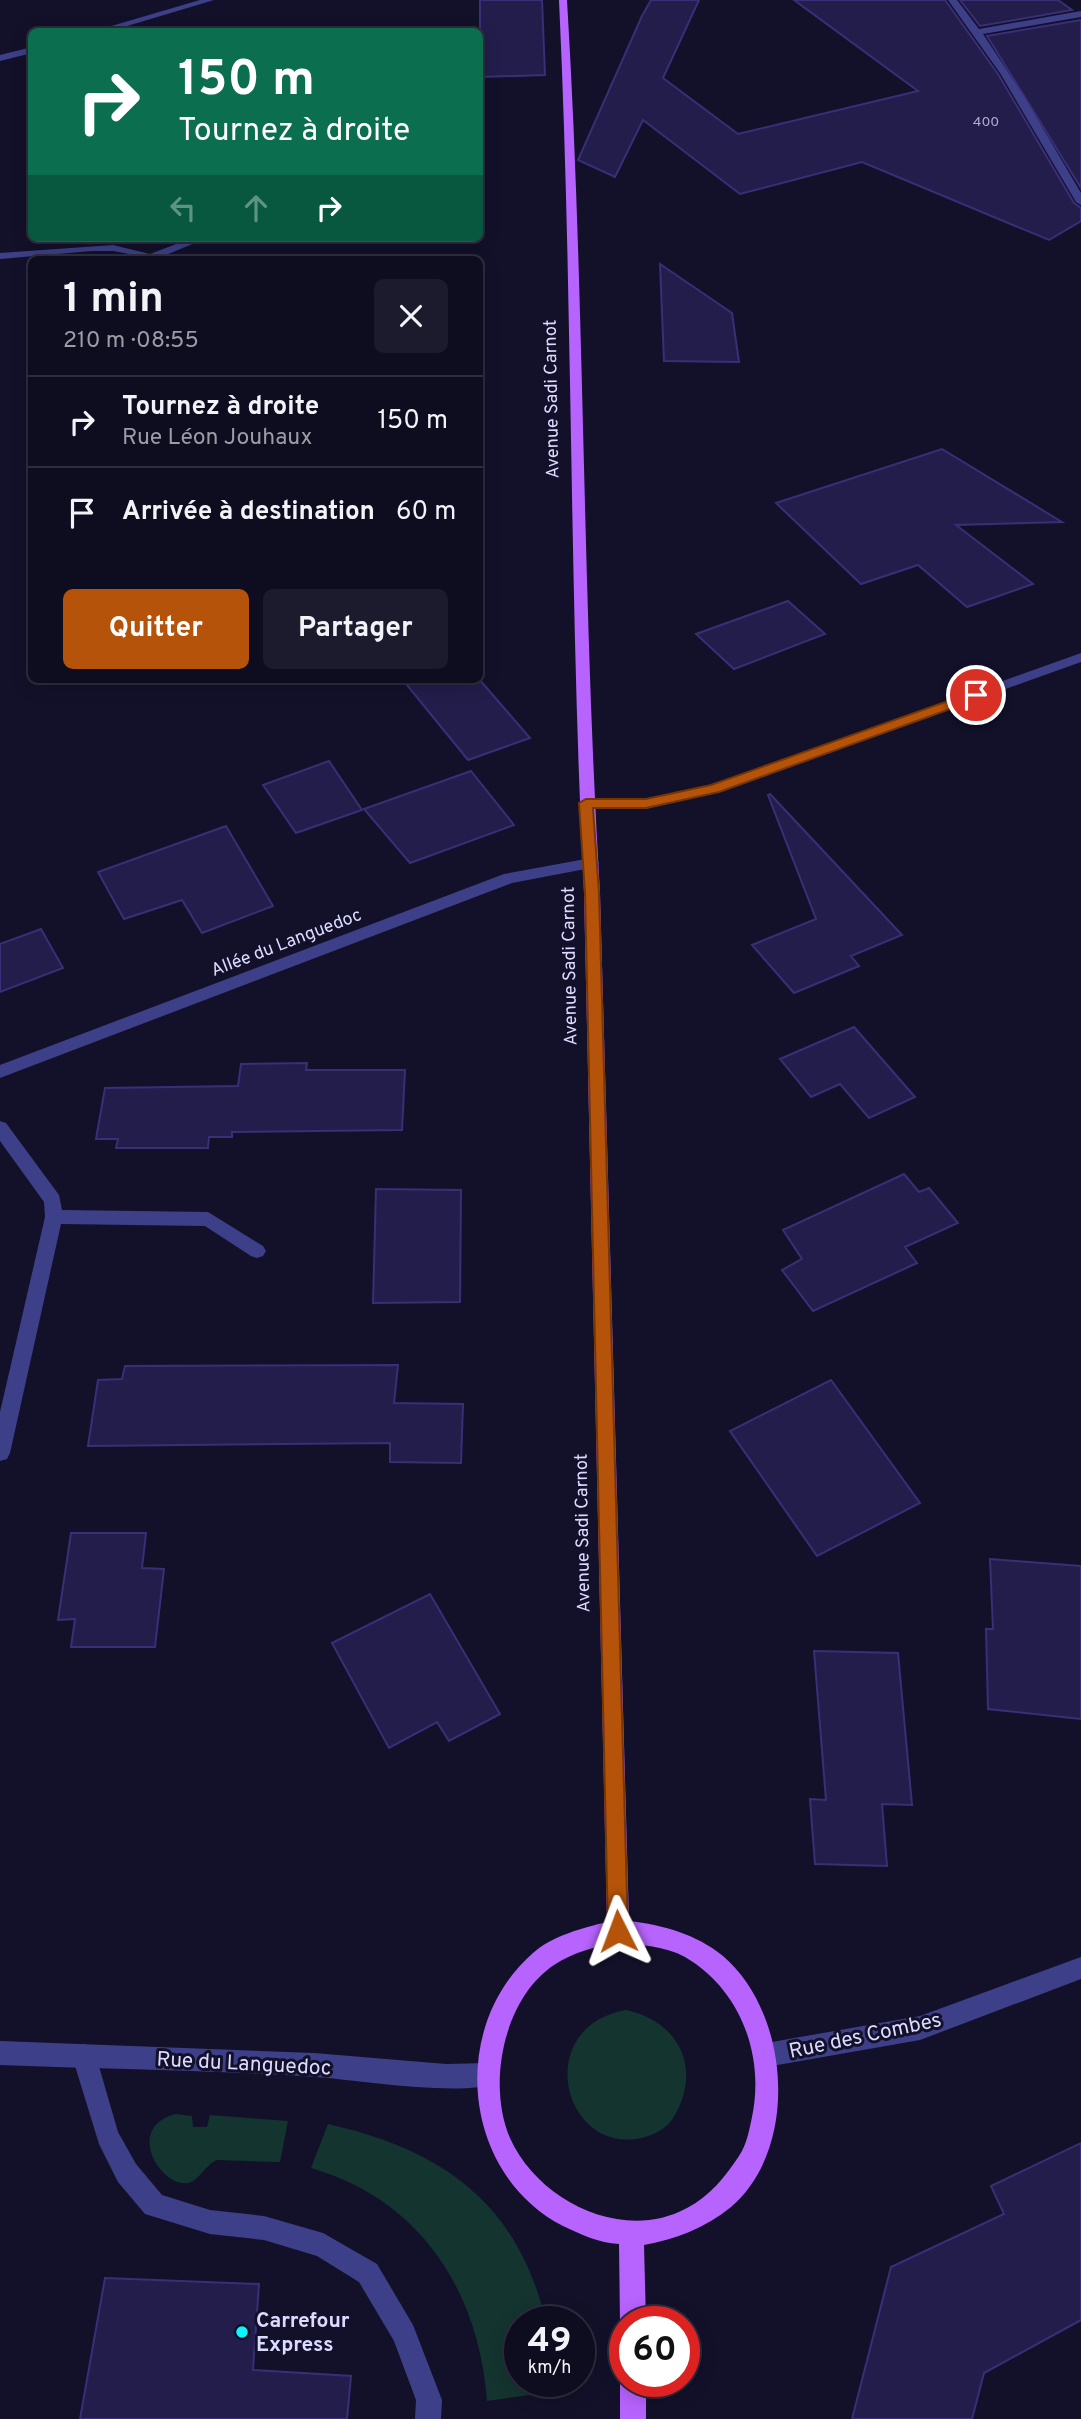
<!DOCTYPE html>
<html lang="fr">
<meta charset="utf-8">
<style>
:root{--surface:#0e0d20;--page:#1c1b2d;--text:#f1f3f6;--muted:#9b9ca5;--line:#2e2d3e;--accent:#b45309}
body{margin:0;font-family:Overpass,sans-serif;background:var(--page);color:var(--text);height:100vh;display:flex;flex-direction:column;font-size:26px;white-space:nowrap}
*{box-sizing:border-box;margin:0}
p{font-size:23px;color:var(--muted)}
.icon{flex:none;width:38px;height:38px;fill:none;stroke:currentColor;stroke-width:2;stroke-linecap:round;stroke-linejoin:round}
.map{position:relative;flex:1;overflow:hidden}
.details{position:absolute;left:28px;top:256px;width:455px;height:427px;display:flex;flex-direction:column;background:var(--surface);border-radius:10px;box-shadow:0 4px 18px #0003,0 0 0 2px var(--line)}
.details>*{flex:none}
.top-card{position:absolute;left:28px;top:28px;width:455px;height:214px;border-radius:10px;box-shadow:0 4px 18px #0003,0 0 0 2px var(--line);background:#0b6e4f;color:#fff;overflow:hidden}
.speed{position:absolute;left:504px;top:2306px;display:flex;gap:14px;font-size:35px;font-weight:700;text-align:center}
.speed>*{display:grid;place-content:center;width:91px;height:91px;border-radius:50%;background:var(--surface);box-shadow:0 4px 18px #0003,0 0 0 2px var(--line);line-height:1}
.speed small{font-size:18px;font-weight:400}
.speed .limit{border:10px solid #d22;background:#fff;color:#111}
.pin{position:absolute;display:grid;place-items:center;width:60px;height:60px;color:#fff;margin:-30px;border:4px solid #fff;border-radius:50%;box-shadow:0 2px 7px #0007}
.me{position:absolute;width:77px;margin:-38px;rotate:357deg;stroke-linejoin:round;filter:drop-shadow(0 0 5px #0008)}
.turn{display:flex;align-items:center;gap:24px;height:147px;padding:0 35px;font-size:32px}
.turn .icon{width:91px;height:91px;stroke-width:2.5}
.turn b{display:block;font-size:49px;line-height:60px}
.lanes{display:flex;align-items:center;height:66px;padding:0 35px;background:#0003;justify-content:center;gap:35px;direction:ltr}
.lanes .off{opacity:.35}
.round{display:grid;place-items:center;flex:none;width:74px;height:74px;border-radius:10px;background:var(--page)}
.summary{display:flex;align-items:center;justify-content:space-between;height:119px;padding:0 35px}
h1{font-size:42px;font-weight:700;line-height:52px}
.primary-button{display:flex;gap:14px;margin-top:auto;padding:14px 35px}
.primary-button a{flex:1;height:80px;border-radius:10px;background:var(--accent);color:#fff;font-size:28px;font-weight:700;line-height:80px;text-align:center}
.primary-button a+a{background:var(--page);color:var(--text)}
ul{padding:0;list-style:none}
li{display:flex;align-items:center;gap:21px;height:91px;padding:0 35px;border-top:2px solid var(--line)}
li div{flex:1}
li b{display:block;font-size:26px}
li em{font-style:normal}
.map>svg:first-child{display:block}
.green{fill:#143430}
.building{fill:#231d4b;stroke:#382f77;stroke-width:2}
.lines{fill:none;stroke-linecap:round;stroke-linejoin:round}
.lane{fill:#3d4088;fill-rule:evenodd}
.street{fill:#3d4088;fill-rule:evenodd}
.primary{fill:#b763fd;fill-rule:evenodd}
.route{fill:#b45309;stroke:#753606;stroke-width:2}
.poi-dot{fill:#09f7fc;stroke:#13112a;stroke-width:2.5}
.labels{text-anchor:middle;stroke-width:6;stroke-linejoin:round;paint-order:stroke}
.number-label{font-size:14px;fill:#aeabd2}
.street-label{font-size:18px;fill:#dcdaff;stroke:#13112a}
.near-street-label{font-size:21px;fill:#dcdaff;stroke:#13112a}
.near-poi-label{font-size:21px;font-weight:bold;fill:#dcdaff;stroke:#13112a;text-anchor:start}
</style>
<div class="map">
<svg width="1081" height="2419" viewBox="0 0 1081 2419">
<rect width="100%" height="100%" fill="#13112a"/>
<!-- green -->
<path class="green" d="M 626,2010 C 678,2021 702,2067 675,2115 C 668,2128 655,2135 641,2138 C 563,2155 531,2027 626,2010 Z
M 176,2114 L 192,2116 L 193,2127 L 207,2127 L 210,2115 L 288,2121 L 280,2162 L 217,2160 C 206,2164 199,2181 188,2183 C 160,2187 124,2127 176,2114 Z
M 328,2124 C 443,2150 518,2203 546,2322 L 520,2322 L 520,2382 L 556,2382 L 557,2391 L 487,2401 C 479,2291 420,2199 311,2168 Z"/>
<!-- building -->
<path class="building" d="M 480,0 L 542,0 L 545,75 L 480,77 Z
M 651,0 L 699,0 L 663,78 L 738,134 L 918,91 L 794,0 L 945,0 L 998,74 L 1074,203 L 1081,208 L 1081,221 L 1049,240 L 862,162 L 740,194 L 643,120 L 615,177 L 578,160 L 642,16 Z
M 960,0 L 1058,0 L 1072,10 L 980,26 Z
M 1081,20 L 1081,188 L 987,36 Z
M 660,264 L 732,313 L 739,362 L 664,361 Z
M 942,449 L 1062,522 L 956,525 L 1033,584 L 967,607 L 918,565 L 861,584 L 776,503 Z
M 788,601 L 825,634 L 734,669 L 696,634 Z
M 402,679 L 479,679 L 530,738 L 468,760 Z
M 329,761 L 362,810 L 296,833 L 263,785 Z
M 471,771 L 514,825 L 410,863 L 364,809 Z
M 770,794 L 902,935 L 851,956 L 859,966 L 794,993 L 752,945 L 816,919 L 768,795 Z
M 226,826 L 273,906 L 202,933 L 182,900 L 124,919 L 98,872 Z
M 41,929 L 63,968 L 0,992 L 0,944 Z
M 854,1027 L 915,1097 L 869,1118 L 840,1084 L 811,1097 L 780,1059 Z
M 307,1063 L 306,1070 L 405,1070 L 402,1130 L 232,1132 L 232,1137 L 209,1137 L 208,1148 L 116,1148 L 118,1139 L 96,1139 L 105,1088 L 238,1086 L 241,1064 Z
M 904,1174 L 919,1192 L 929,1188 L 958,1223 L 905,1247 L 917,1263 L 813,1311 L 782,1270 L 802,1259 L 783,1230 Z
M 376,1189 L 461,1190 L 460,1302 L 373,1303 Z
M 398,1365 L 394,1403 L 463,1404 L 461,1463 L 390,1462 L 390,1443 L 88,1446 L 98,1380 L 122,1379 L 125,1366 Z
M 831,1380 L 920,1503 L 817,1556 L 730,1431 Z
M 71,1533 L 146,1533 L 142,1568 L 164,1569 L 155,1647 L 71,1647 L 75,1619 L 58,1620 Z
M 990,1559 L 1081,1566 L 1081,1719 L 988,1709 L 986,1629 L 993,1629 Z
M 430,1594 L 500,1714 L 449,1741 L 437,1722 L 389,1748 L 332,1643 Z
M 814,1651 L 898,1653 L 912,1805 L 882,1804 L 887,1866 L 815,1864 L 810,1799 L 826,1800 Z
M 1081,2143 L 1081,2320 L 984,2373 L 972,2419 L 852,2419 L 891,2267 L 1004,2214 L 991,2186 Z
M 105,2278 L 259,2284 L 253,2370 L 351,2376 L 347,2419 L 80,2419 Z"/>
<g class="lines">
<!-- lane -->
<path class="lane" d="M 84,2044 L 92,2048 L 96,2056 L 118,2132 L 136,2164 L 162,2195 L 210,2210 L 264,2216 L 323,2233 L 377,2264 L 413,2325 L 442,2400 L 441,2419 L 415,2419 L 416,2400 L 394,2341 L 359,2282 L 317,2256 L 264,2240 L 210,2234 L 145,2214 L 118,2182 L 99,2144 L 72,2056 L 76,2048 Z"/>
<!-- street -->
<path class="street" d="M 200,0 L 214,0 L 107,32 L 91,32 Z
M 948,0 L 957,0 L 979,29 L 1081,11 L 1081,17 L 983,34 L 1025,98 L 1081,193 L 1081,205 L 1076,202 L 1000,73 Z
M 32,47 L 32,53 L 0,61 L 0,55 Z
M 192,238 L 207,238 L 156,259 L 113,251 L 92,251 L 0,259 L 0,253 L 113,245 L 150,254 Z
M 1081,653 L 1081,662 L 719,792 L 646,809 L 586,808 L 579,803 L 586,798 L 646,799 L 711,785 Z
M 591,858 L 596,859 L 599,863 L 596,867 L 512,883 L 0,1078 L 0,1065 L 504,874 Z
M 0,1121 L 6,1123 L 59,1195 L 62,1210 L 208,1212 L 263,1246 L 266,1251 L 263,1256 L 257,1258 L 251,1256 L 205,1226 L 61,1224 L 10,1453 L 7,1459 L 0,1461 L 0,1412 L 45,1217 L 44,1202 L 0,1141 Z
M 1081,1957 L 1081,1979 L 920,2040 L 766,2067 L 758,2063 L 754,2055 L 758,2047 L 766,2043 L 920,2016 Z
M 0,2041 L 314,2053 L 446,2064 L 488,2063 L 496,2067 L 500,2075 L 496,2083 C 463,2097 356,2080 316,2077 C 211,2070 105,2069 0,2065 Z"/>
<!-- primary -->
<path class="primary" d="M 559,0 L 567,0 C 585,297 582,596 600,893 L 629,1921 C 663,1925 696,1934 723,1956 C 790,2013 800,2148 731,2207 C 705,2228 676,2239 644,2245 L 646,2322 L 625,2322 L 625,2331 L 620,2322 L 619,2244 C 599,2243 580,2234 563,2226 C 462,2174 448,2027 533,1953 C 552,1936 582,1928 607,1922 L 584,893 C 569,596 573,297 559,0 ZM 618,1942 C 640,1945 665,1946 685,1957 C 740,1989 765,2055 752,2117 C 749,2131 747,2144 739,2156 C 725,2177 710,2196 687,2208 C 623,2243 538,2201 510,2138 C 487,2085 503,1999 554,1965 C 573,1952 596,1947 618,1942 Z
M 625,2373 L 625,2382 L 646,2382 L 646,2419 L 620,2419 L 620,2382 Z"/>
</g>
<!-- route -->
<path class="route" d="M 976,691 L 982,695 L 981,698 L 719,792 L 646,808 L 593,808 L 599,893 L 628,1931 L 625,1938 L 618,1941 L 611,1938 L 608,1931 L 585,893 L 579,803 L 586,799 L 646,799 L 711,785 Z"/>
<!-- markers -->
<circle class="poi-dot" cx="242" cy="2332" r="7"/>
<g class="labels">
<!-- number labels -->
<g class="number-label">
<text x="986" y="126">400</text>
</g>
<!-- street labels -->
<g class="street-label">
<text transform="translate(551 399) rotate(-91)" y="6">Avenue Sadi Carnot</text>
<text transform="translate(286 942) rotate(-21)" y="6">Allée du Languedoc</text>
<text transform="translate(569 966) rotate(-91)" y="6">Avenue Sadi Carnot</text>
<text transform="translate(582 1533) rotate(-91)" y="6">Avenue Sadi Carnot</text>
</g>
<!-- near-street labels -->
<g class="near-street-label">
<text transform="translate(865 2035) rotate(-12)" y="7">Rue des Combes</text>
<text transform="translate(244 2063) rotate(3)" y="7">Rue du Languedoc</text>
</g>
<!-- near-poi labels -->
<g class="near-poi-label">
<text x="256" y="2327">Carrefour<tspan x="256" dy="24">Express</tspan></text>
</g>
</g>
</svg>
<div class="speed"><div>49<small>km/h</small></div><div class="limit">60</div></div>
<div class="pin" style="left:976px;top:695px;background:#d93025"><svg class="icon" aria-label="arrive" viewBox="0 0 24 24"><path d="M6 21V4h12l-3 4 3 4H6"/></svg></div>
<svg class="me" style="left:618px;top:1931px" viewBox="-20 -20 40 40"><path d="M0-17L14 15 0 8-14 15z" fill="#b45309" stroke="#fff" stroke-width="4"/></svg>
<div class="top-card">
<div class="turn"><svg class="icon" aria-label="right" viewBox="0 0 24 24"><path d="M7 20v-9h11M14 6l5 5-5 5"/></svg><div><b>150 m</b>Tournez à droite</div></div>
<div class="lanes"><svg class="icon off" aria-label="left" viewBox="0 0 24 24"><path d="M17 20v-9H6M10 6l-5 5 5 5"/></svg><svg class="icon off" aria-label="ahead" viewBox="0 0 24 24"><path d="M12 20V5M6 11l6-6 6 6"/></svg><svg class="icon" aria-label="right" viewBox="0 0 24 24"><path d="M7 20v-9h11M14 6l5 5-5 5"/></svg></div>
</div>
<section class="details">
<div class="summary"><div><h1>1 min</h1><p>210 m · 08:55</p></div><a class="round"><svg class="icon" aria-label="close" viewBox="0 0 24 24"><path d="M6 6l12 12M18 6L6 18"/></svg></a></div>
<ul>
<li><svg class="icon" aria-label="right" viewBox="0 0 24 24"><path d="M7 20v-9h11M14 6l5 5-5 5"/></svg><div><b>Tournez à droite</b><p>Rue Léon Jouhaux</p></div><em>150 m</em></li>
<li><svg class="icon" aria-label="arrive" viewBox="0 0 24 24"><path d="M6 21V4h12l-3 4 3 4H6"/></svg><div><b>Arrivée à destination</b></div><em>60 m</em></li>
</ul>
<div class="primary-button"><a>Quitter</a><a>Partager</a></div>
</section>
</div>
